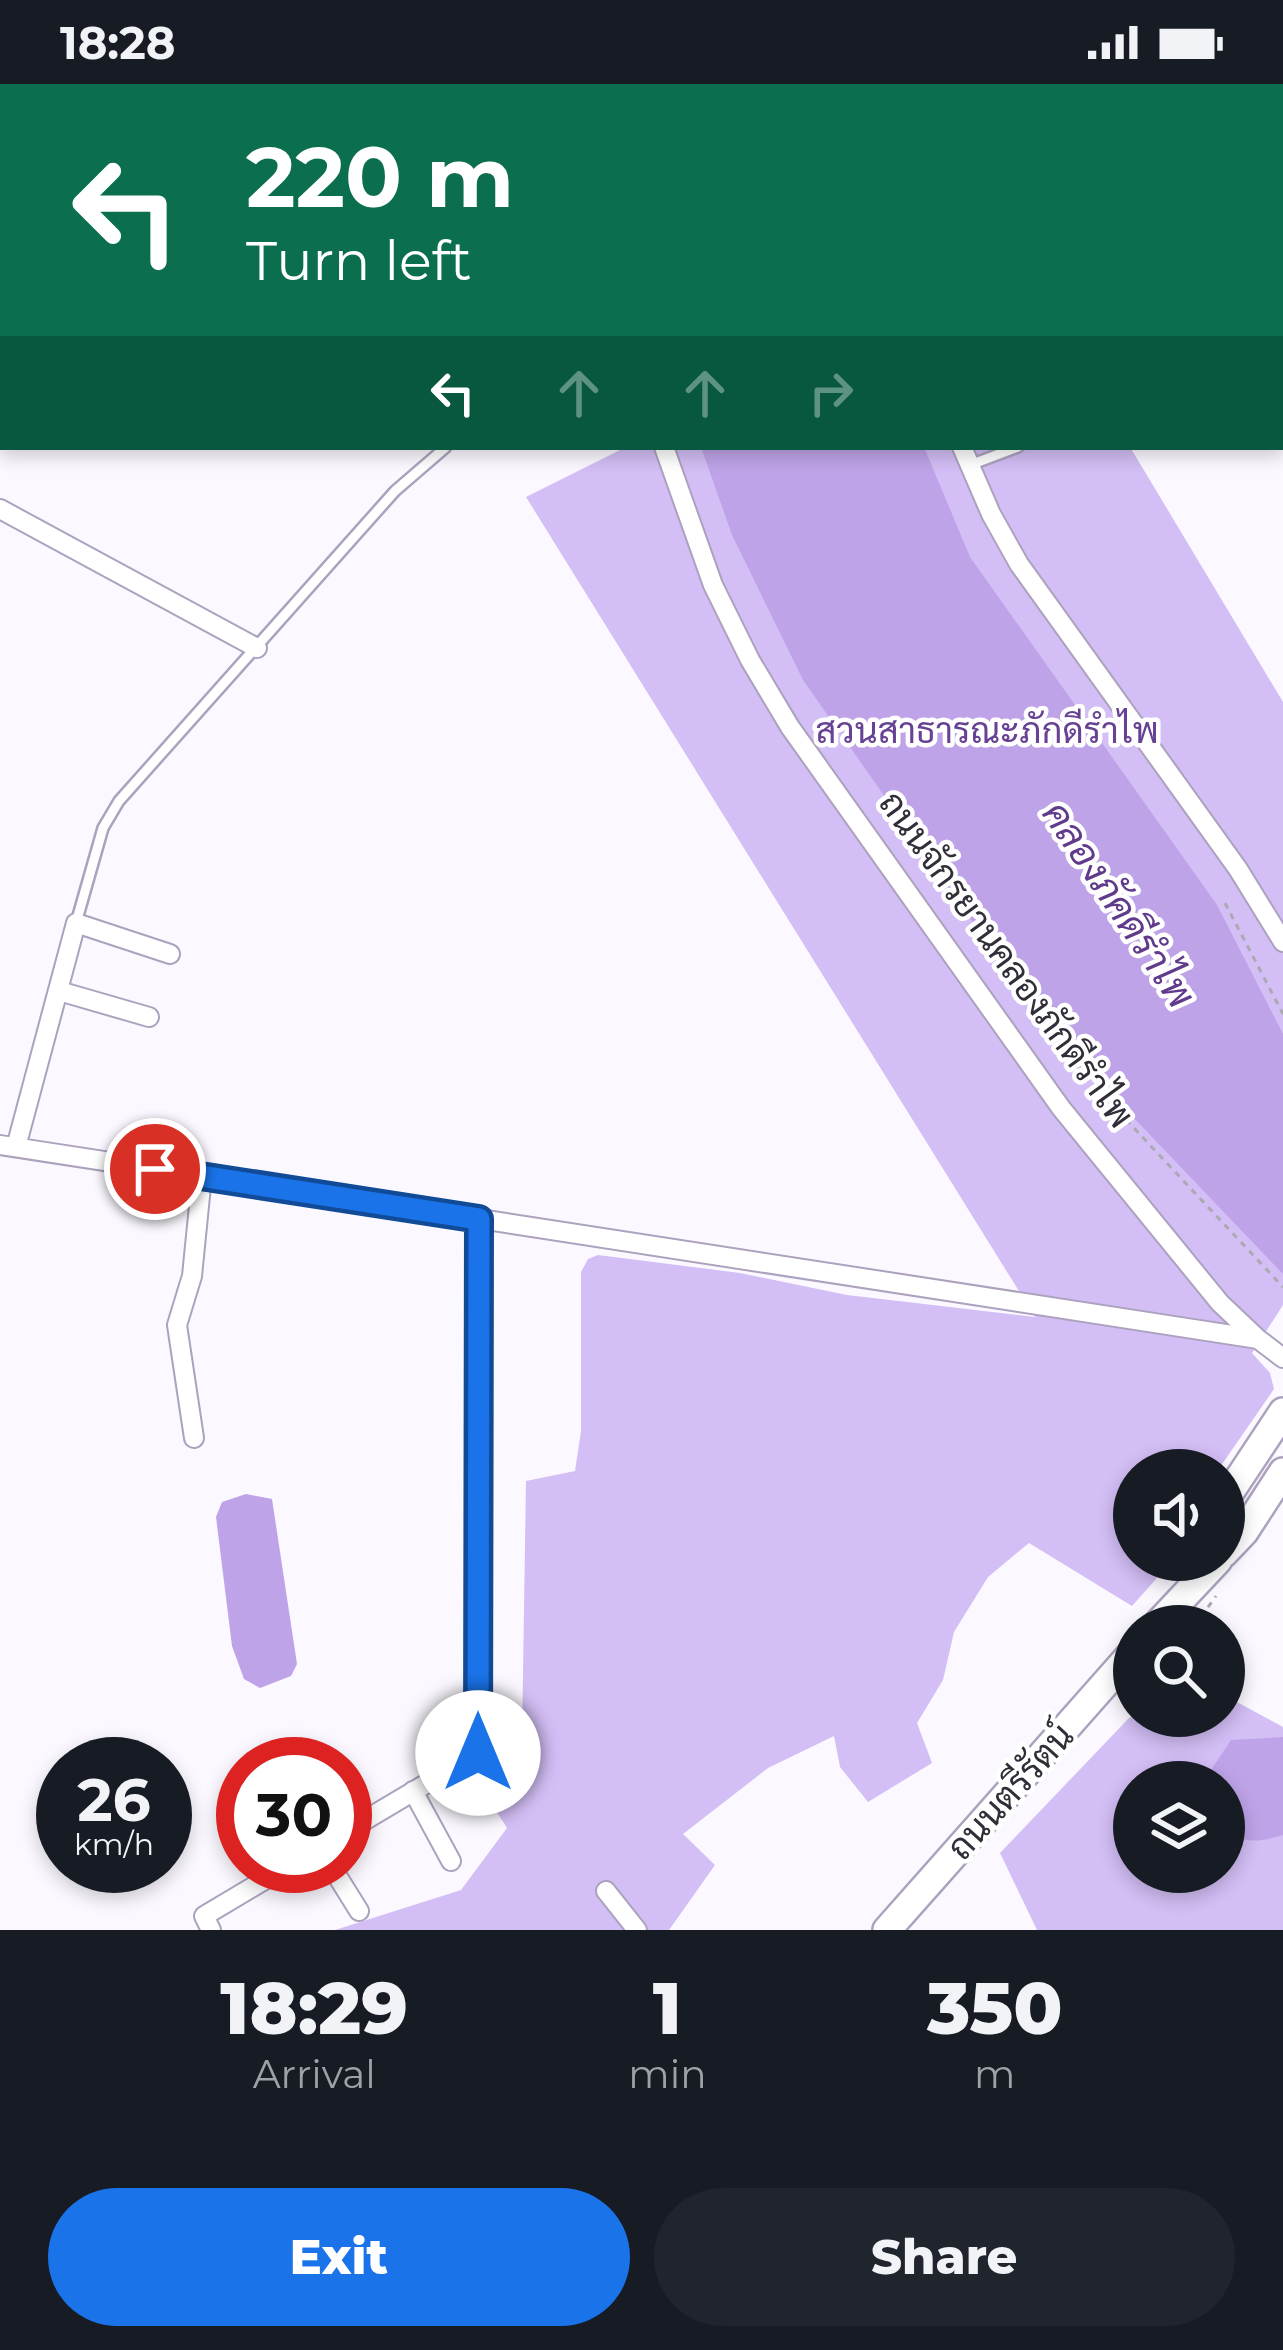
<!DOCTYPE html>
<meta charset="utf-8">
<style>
:root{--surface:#171b24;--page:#20242c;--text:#f1f3f6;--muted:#9ea1a6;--accent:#1a73e8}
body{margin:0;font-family:Montserrat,Sarabun,sans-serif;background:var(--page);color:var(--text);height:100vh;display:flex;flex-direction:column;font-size:45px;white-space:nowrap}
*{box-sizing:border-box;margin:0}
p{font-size:39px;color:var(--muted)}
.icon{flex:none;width:66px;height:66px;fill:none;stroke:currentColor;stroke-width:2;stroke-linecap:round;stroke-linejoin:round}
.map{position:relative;height:1846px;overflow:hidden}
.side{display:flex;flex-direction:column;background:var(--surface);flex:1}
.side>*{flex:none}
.hud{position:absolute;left:0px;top:0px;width:1284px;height:366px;box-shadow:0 6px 18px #0003;background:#0b6e4f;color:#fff;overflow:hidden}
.tools{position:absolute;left:1113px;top:1365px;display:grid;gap:24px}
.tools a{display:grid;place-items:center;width:132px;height:132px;border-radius:50%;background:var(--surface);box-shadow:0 6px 18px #0003;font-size:60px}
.speed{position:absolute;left:36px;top:1653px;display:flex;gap:24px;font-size:60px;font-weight:700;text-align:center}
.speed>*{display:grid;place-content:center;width:156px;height:156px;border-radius:50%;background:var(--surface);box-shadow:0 6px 18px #0003;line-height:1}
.speed small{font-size:30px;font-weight:400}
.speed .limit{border:18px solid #d22;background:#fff;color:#111}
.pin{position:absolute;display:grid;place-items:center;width:102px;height:102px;color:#fff;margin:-51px;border:6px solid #fff;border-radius:50%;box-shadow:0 3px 12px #0007}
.me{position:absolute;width:132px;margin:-66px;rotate:0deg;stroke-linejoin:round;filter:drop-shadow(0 0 9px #0008)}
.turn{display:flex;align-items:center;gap:42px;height:252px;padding:0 48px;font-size:54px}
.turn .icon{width:156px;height:156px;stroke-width:2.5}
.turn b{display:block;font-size:84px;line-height:102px}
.lanes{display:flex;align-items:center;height:114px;padding:0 48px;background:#0003;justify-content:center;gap:60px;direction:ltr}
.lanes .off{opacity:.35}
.eta{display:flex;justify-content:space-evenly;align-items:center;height:204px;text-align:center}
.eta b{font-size:72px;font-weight:800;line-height:84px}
.primary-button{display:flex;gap:24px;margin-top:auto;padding:24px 48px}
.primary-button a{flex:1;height:138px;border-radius:72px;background:var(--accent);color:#fff;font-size:48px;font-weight:800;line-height:138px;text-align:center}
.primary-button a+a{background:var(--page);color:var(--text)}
.status{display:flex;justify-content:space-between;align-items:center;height:84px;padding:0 60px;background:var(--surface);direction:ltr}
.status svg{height:33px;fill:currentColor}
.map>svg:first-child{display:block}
.green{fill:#d3bef5;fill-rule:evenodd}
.water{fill:#bea3e8}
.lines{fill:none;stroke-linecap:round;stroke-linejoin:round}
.stream{stroke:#bea3e8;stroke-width:4.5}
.service-casing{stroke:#aca2be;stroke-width:14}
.minor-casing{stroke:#aca2be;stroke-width:22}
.secondary-casing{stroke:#aca2be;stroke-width:32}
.path{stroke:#aba9b1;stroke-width:3;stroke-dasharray:6 6;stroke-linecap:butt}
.service{stroke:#fff;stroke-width:9}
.minor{stroke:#fff;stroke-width:18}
.secondary{stroke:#fff;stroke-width:27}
.route-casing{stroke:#114b97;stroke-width:30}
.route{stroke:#1a73e8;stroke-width:21}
.labels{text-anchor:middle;stroke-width:9;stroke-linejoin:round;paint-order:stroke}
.park-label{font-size:36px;fill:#674294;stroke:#fff}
.street-label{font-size:36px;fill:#322e39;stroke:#fff}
.water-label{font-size:39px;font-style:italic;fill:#603b8c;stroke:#fff}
</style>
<div class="status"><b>18:28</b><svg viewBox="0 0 49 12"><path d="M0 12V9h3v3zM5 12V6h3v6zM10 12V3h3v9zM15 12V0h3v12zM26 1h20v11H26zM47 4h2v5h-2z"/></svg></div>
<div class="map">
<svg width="1283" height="1846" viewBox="0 0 1283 1846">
<rect width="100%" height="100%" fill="#fbf9ff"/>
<!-- green -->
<path class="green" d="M 626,363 L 1130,363 L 1283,618 L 1283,1221 L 1252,1269 L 1270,1289 L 1274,1305 L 1218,1386 L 1134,1386 L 1134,1476 L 1173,1476 L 1132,1522 L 1029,1459 L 988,1493 L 954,1548 L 943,1596 L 917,1639 L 932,1679 L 868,1718 L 840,1683 L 834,1652 L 768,1684 L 683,1750 L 715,1781 L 669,1846 L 335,1846 L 461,1806 L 507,1744 L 474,1692 L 522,1653 L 526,1397 L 575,1387 L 581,1347 L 581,1188 L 588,1175 L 598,1171 L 740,1189 L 847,1211 L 1035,1233 L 526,413 Z
M 1224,1611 L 1283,1643 L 1283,1846 L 1037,1846 L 1000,1769 L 1130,1633 L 1152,1639 L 1160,1632 L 1224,1632 ZM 1134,1698 L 1224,1698 L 1224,1788 L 1134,1788 Z"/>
<!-- water -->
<path class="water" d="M 701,363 L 924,363 L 970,473 L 1217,821 L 1283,950 L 1283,1190 L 1045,941 L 803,596 L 732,451 Z
M 246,1410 L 272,1415 L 297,1580 L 291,1592 L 260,1604 L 244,1595 L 232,1562 L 216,1433 L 222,1418 Z
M 1283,1653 L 1283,1751 C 1228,1768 1224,1745 1224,1698 L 1203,1698 L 1231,1656 Z"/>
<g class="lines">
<!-- stream -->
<path class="stream" d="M 8,3 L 9,0
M 0,51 L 3,32"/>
<!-- service casing -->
<g class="service-casing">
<path id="service" d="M 1281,144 L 1283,146
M 970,381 L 1018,363
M 76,839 L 103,744 L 119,717 L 395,407 L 446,363"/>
</g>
<!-- minor casing -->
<g class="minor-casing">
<path id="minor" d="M 533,0 L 534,3
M 832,0 L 833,3
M 916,3 L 916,0
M 664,363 L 713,501 L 750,576 L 790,643 L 1061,1024 L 1220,1219 L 1258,1255
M 962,363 L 991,430 L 1019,480 L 1238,785 L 1283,858
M 0,425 L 257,564
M 59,907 L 149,933
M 0,1061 L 1258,1255 L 1283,1274
M 16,1063 L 76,839 L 170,870
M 194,1354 L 177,1241 L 192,1192 L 202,1092
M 413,1707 L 451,1777
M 345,1748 L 478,1669 L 479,1135
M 331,1782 L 359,1827
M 606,1807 L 637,1846
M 211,1846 L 204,1832 L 288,1782"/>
</g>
<!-- secondary casing -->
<g class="secondary-casing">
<path id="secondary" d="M 1224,1417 L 1283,1328
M 1224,1469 L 1244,1448 L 1283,1388
M 1156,1542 L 1218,1476
M 887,1846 L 1134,1567"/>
</g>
<!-- path -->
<path class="path" d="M 1225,819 L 1283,930
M 1044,948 L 1283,1203
M 1201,1533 L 1216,1512"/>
<!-- service -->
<use href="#service" class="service"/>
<!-- minor -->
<use href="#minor" class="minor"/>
<!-- secondary -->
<use href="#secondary" class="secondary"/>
</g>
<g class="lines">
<!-- route casing -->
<g class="route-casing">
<path id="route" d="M 155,1085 L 479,1135 L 478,1669"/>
</g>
<!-- route -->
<use href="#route" class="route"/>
</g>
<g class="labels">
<!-- park labels -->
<g class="park-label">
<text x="987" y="659">สวนสาธารณะภักดีรำไพ</text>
</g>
<!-- street labels -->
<g class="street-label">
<text transform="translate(1007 875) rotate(54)" y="13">ถนนจักรยานคลองภักดีรำไพ</text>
<text transform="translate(1010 1707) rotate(-48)" y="13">ถนนตรีรัตน์</text>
</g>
<!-- water labels -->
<g class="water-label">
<text transform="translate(1119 820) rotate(56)" y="14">คลองภัคดีรำไพ</text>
</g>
</g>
</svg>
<div class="tools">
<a><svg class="icon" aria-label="sound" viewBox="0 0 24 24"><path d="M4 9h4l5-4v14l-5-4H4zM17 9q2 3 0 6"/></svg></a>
<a><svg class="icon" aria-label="search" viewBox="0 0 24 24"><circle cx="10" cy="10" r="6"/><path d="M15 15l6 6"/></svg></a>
<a><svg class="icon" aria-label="layers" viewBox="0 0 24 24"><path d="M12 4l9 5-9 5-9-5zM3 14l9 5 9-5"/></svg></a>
</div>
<div class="speed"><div>26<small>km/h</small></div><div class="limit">30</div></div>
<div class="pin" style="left:155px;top:1085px;background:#d93025"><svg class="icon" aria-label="arrive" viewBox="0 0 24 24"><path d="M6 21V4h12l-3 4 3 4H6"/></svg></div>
<svg class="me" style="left:478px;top:1669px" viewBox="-20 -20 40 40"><circle r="19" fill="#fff"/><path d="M0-13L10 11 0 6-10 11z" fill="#1a73e8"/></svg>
<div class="hud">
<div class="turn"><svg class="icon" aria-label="left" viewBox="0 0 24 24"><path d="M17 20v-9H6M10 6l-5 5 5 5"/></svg><div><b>220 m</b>Turn left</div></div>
<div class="lanes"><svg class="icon" aria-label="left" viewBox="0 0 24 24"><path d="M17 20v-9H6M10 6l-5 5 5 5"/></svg><svg class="icon off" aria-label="ahead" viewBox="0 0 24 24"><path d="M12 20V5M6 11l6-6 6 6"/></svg><svg class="icon off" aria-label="ahead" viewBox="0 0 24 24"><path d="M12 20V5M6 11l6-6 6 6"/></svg><svg class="icon off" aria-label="right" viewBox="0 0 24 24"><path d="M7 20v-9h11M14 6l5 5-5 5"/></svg></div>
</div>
</div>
<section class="side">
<div class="eta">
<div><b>18:29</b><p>Arrival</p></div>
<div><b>1</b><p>min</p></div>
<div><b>350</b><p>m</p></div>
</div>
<div class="primary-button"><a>Exit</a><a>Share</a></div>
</section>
